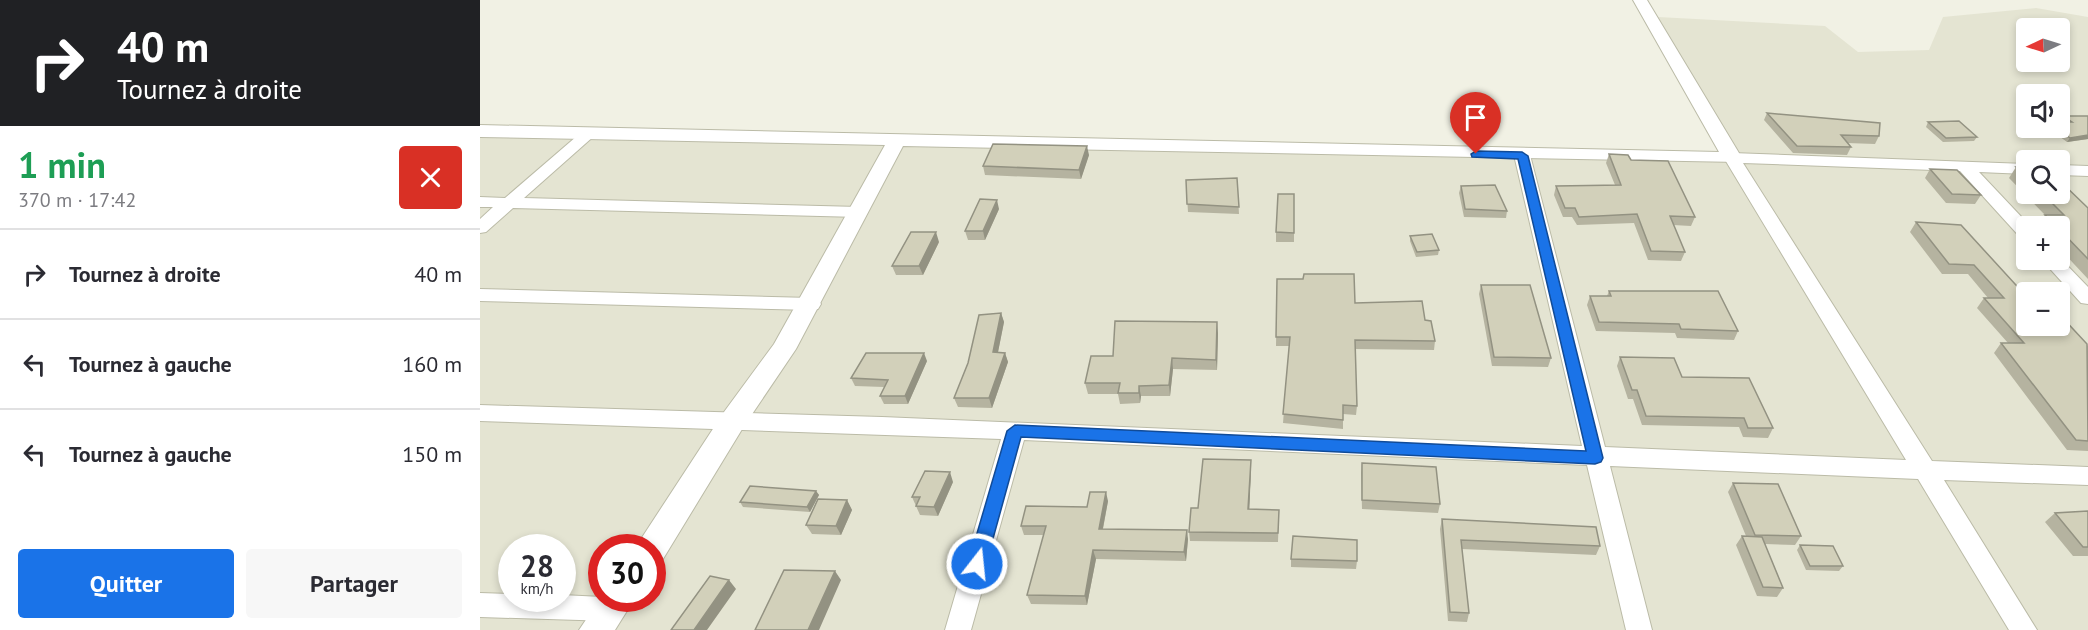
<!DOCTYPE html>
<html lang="fr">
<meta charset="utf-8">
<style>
:root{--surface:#fff;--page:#f7f7f7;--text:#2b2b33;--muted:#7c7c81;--line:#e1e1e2;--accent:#1a73e8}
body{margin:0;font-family:"PT Sans",sans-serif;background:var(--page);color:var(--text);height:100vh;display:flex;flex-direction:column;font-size:22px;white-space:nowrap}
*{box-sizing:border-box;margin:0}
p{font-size:20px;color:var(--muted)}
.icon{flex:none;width:33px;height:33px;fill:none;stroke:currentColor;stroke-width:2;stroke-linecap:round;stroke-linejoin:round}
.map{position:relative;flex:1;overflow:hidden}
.drawer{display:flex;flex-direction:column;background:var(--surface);width:480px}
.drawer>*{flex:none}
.guide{background:#202124;color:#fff;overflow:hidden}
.needle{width:39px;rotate:266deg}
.controls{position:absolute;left:1536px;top:18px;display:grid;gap:12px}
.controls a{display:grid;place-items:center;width:54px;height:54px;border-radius:6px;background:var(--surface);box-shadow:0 3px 9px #0003;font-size:30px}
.speed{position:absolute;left:18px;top:534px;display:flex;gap:12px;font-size:30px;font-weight:700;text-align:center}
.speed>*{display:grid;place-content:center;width:78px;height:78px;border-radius:50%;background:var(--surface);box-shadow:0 3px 9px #0003;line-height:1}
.speed small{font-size:15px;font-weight:400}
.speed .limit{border:9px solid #d22;background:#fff;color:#111}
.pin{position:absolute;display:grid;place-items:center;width:51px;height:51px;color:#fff;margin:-62px -26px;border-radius:50% 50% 50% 0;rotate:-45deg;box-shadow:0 0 6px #0007}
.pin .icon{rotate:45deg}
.me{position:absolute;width:66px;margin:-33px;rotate:16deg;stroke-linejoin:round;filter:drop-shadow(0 0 4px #0008)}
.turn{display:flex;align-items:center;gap:21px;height:126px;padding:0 18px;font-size:27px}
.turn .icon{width:78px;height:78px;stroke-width:2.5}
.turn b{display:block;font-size:42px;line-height:51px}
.round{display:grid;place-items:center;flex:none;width:63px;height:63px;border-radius:6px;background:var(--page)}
.overview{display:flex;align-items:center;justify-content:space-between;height:102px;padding:0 18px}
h1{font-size:36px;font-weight:700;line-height:45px;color:#1e9e55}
.primary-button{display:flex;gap:12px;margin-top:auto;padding:12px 18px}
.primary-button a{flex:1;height:69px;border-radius:6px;background:var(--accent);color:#fff;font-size:24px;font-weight:700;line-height:69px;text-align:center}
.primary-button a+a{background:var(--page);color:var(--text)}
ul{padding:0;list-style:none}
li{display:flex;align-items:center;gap:18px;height:90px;padding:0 18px;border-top:2px solid var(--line)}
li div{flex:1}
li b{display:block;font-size:22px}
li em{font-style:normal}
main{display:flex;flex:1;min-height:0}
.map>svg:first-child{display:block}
.residential{fill:#e4e4d2;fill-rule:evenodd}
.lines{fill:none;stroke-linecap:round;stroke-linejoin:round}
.minor-casing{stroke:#bbbba7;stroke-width:2}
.tertiary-casing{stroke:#bbbba7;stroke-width:2}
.minor{fill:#fff;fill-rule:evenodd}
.tertiary{fill:#fff;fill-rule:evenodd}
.wall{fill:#b5b3a0}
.shaded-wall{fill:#939282}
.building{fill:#d2d0ba;stroke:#939282;stroke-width:1.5}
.route{fill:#1a73e8;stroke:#114b97;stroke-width:1.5}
</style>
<main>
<section class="drawer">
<div class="guide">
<div class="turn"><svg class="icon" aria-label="right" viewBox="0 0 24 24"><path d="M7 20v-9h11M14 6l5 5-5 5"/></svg><div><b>40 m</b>Tournez à droite</div></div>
</div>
<div class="overview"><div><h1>1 min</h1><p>370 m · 17:42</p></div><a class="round" style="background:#d93025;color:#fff"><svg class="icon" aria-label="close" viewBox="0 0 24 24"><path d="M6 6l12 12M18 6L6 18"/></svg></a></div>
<ul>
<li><svg class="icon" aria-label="right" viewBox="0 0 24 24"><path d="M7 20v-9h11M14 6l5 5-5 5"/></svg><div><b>Tournez à droite</b></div><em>40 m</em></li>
<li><svg class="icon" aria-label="left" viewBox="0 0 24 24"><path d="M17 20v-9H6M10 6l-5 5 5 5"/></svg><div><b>Tournez à gauche</b></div><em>160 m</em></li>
<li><svg class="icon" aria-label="left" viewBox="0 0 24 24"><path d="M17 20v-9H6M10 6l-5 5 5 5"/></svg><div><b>Tournez à gauche</b></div><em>150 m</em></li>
</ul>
<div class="primary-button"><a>Quitter</a><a>Partager</a></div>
</section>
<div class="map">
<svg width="1608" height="630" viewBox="0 0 1608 630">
<rect width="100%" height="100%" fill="#f1f1e4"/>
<!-- residential -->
<path class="residential" d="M 1556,8 L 1608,17 L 1608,630 L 0,630 L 0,131 L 1252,158 L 1178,17 L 1345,26 L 1378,52 L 1449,50 L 1463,17 ZM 1546,28 L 1580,28 L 1580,62 L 1546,62 ZM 1546,94 L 1580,94 L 1580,128 L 1546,128 ZM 1546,160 L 1580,160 L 1580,194 L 1546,194 ZM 1546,226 L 1580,226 L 1580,260 L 1546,260 ZM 1546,292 L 1580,292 L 1580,326 L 1546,326 ZM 32,548 L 82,548 L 82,598 L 32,598 ZM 122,548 L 172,548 L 172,598 L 122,598 Z"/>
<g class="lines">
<!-- minor casing -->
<g class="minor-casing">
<path id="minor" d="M 109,128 L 114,130 L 117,133 L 114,136 L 44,198 L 379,207 L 388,212 L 379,217 L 33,208 L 6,232 L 0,233 L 0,219 L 13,207 L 0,207 L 0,197 L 25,198 L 104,130 Z
M 1042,150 L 1050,155 L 1125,447 L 1426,460 L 1244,158 L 1252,153 L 1546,164 L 1546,174 L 1499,172 L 1550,226 L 1546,226 L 1546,238 L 1540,237 L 1480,171 L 1263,163 L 1452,461 L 1608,467 L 1608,485 L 1464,480 L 1557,630 L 1529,630 L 1438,479 L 1130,466 L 1172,630 L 1146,630 L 1107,465 L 544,440 L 491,630 L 465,630 L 521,439 L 0,421 L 0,405 L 402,417 L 1102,446 L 1034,155 Z
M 1580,165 L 1608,166 L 1608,176 L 1580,175 Z
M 1580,258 L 1608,287 L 1608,304 L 1601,303 L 1562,260 Z
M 0,289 L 331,298 L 338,299 L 341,304 L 338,309 L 331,310 L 0,301 Z
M 0,593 L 32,594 L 32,598 L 82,598 L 82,595 L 122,597 L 140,600 L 144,609 L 140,618 L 131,621 L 0,617 Z"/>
</g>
<!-- tertiary casing -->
<g class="tertiary-casing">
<path id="tertiary" d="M 1153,0 L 1167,0 L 1262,158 L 1259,162 L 423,146 L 316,349 L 264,426 L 183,559 L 172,562 L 172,548 L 157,548 L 161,539 L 244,412 L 294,344 L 405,145 L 0,137 L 0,125 L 1239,152 Z
M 122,596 L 122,598 L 155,598 L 135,630 L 99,630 Z"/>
</g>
<!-- minor -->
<use href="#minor" class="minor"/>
<!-- tertiary -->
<use href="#tertiary" class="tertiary"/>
</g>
<!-- wall -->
<path class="wall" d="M 1287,113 L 1399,136 L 1395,144 L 1367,143 L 1371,147 L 1367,155 L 1313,153 L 1284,120 Z
M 1583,116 L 1608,116 L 1608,139 L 1587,142 L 1568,128 L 1580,128 L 1583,122 L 1580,120 Z
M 1448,122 L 1497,137 L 1494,141 L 1463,142 L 1446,127 Z
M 1129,154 L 1151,160 L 1215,217 L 1211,226 L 1193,225 L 1205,252 L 1201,261 L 1168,260 L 1154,223 L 1097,225 L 1092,217 L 1083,217 L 1074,195 L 1076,186 L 1135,185 L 1126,163 Z
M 609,155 L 601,179 L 505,175 L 503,166 Z
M 1536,167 L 1546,167 L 1546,194 L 1580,194 L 1608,208 L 1608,279 L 1580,249 L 1580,226 L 1558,226 L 1557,225 L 1565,215 L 1529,178 Z
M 1450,169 L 1501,195 L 1495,204 L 1466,203 L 1445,178 Z
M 757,178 L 759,214 L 708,212 L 706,180 Z
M 981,186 L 1027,211 L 1026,218 L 984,217 L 979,193 Z
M 814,194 L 814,242 L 796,242 L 796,232 Z
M 519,209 L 505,240 L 488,240 L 485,231 Z
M 1436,222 L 1546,296 L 1608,346 L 1608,451 L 1587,450 L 1514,353 L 1521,343 L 1528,343 L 1497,308 L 1504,298 L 1508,298 L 1488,274 L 1462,274 L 1430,232 Z
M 930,236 L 959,250 L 958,255 L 936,257 L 930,241 Z
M 459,242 L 443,275 L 416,275 L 412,266 Z
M 797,279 L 875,303 L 945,320 L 955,341 L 954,350 L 875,349 L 877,406 L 876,415 L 863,414 L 863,429 L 803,423 L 809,346 L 796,346 Z
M 1001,285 L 1071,358 L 1068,367 L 1012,366 L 999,294 Z
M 1129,291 L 1258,331 L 1254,340 L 1197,338 L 1195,333 L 1116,331 L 1107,305 L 1110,296 L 1127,296 Z
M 521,313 L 524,322 L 518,352 L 525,353 L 528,362 L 512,408 L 478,407 L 474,398 Z
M 738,333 L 737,370 L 693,369 L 690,396 L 661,396 L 660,403 L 640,404 L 638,394 L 608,394 L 605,383 L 633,356 Z
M 1140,357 L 1202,377 L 1293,428 L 1288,438 L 1263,437 L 1259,427 L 1162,425 L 1153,399 L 1148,399 L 1137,366 Z
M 447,361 L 428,404 L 404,404 L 400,396 L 404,387 L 375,386 L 371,378 Z
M 882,463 L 960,504 L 958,513 L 882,509 L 881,473 Z
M 771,469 L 769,509 L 799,510 L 798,542 L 710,541 L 709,532 L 718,508 Z
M 473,482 L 458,516 L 440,515 L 432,497 Z
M 1253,483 L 1321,536 L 1315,545 L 1285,544 L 1303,588 L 1297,597 L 1277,596 L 1256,545 L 1262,536 L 1266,536 L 1248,492 Z
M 336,491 L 339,495 L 330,512 L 263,507 L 260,502 Z
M 367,500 L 372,510 L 361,535 L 332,534 L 326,525 Z
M 628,501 L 623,529 L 708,539 L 706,561 L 616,559 L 607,605 L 551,604 L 547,595 L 564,535 L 544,535 L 541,526 Z
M 1608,511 L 1608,556 L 1593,556 L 1565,522 L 1575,513 Z
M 962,519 L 1120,546 L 1116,555 L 982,549 L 989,613 L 987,622 L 968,621 L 960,529 Z
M 1320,545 L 1363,566 L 1359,571 L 1326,570 L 1317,550 Z
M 811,559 L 877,561 L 876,569 L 811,567 Z"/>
<!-- shaded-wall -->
<path class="shaded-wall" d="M 1608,135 L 1608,139 L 1587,142 L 1590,138 Z
M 607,146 L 609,155 L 601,179 L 599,170 Z
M 517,200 L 519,209 L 505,240 L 503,231 Z
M 456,232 L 459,242 L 443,275 L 439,266 Z
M 521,313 L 524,322 L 516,362 L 513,352 Z
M 737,322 L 738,333 L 737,370 L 736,360 Z
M 444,353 L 447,361 L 428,404 L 425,396 Z
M 525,353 L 528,362 L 512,408 L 509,398 Z
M 692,358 L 693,369 L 690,396 L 689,385 Z
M 659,386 L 661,396 L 660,403 L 659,393 Z
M 771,460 L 771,469 L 769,518 L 768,509 Z
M 470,472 L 473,482 L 458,516 L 454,507 Z
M 336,491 L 339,495 L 330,512 L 327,507 Z
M 626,492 L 628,501 L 621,538 L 619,529 Z
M 367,500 L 372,510 L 361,535 L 356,526 Z
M 707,530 L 708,539 L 706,561 L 704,552 Z
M 613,550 L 616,559 L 607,605 L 605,596 Z
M 355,571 L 361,580 L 339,630 L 328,630 Z
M 249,580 L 256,589 L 227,630 L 214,630 Z"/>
<!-- building -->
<path class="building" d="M 1287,113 L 1400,123 L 1399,136 L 1361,135 L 1371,147 L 1317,146 Z
M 1583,116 L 1608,116 L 1608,135 L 1590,138 L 1577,128 L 1580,128 L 1580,122 L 1592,122 Z
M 1479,121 L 1497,137 L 1466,138 L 1448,122 Z
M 513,144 L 607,146 L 599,170 L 503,166 Z
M 1129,154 L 1148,155 L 1151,160 L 1188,161 L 1215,217 L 1190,216 L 1205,252 L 1171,251 L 1157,214 L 1099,217 L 1095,208 L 1085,208 L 1076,186 L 1141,185 Z
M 1536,167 L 1546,167 L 1546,177 Z
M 1450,169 L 1477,170 L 1501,195 L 1472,194 Z
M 757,178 L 759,207 L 707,204 L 706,180 Z
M 1580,181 L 1608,208 L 1608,259 L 1580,230 L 1580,226 L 1576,226 L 1565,215 L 1584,215 L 1563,194 L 1580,194 Z
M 1015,185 L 1027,211 L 985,209 L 981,186 Z
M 798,194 L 814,194 L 814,233 L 796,232 Z
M 500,199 L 517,200 L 503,231 L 485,231 Z
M 1436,222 L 1481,225 L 1546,296 L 1546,326 L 1580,326 L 1580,315 L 1607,344 L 1608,441 L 1596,440 L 1521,343 L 1544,343 L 1504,298 L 1524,298 L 1494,265 L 1469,264 Z
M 431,232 L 456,232 L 439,266 L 412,266 Z
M 952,234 L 959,250 L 937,252 L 930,236 Z
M 824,274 L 874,274 L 875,303 L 942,301 L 945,320 L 951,321 L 955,341 L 875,340 L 877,406 L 863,405 L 863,420 L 803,414 L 810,337 L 796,337 L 797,279 L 823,279 Z
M 1001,285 L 1050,285 L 1071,358 L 1014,357 Z
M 1129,291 L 1238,291 L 1258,331 L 1201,329 L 1199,324 L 1119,322 L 1110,296 L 1131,296 Z
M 521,313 L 513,352 L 525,353 L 509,398 L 474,398 L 488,363 L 499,315 Z
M 635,321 L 737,322 L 736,360 L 692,358 L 689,385 L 659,386 L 659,393 L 638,393 L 640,383 L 605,383 L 611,356 L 633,356 Z
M 386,353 L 444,353 L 425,396 L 400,396 L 408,380 L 371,378 Z
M 1140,357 L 1194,358 L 1202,377 L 1269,378 L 1293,428 L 1268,428 L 1264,418 L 1166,416 L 1157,390 L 1152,390 Z
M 723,459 L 771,460 L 768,509 L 799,510 L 798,533 L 709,532 L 711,508 L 718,508 Z
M 882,463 L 956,467 L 960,504 L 882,500 Z
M 445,471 L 470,472 L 454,507 L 436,506 L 440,497 L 432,497 Z
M 1253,483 L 1298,484 L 1321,536 L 1275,535 Z
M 270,486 L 336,491 L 327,507 L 260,502 Z
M 610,492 L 626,492 L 619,529 L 707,530 L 704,552 L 613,550 L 605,596 L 547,595 L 566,526 L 541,526 L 546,506 L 607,507 Z
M 338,499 L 367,500 L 356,526 L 326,525 Z
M 1608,511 L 1608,547 L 1603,547 L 1575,513 Z
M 962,519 L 1116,527 L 1120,546 L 981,540 L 989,613 L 970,612 Z
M 813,536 L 877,540 L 877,561 L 811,559 Z
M 1262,536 L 1282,537 L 1303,588 L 1283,587 Z
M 1320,545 L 1353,546 L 1363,566 L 1330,566 Z
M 304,570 L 355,571 L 328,630 L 275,630 Z
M 230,576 L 249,580 L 214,630 L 191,630 Z"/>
<!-- route -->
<path class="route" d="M 996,151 L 1042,152 L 1048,156 L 1123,458 L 1121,462 L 1115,464 L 541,437 L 506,564 L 503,569 L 497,571 L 491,569 L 488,564 L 527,431 L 535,425 L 1106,451 L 1038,159 L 992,157 L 991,154 Z"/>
</svg>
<div class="controls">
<a><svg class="needle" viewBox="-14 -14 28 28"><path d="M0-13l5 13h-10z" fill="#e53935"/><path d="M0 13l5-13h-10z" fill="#7c7c81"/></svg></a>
<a><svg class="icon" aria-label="sound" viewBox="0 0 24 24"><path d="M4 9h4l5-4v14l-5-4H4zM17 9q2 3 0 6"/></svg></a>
<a><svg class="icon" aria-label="search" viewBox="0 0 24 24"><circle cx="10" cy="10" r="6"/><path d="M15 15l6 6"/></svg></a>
<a>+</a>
<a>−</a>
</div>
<div class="speed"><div>28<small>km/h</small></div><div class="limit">30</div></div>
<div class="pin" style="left:996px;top:154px;background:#d93025"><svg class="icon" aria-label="arrive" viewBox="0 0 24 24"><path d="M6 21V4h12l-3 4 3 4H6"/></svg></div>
<svg class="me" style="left:497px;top:564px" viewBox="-20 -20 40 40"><circle r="17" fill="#1a73e8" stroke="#fff" stroke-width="3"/><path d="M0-11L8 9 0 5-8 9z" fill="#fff"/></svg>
</div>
</main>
